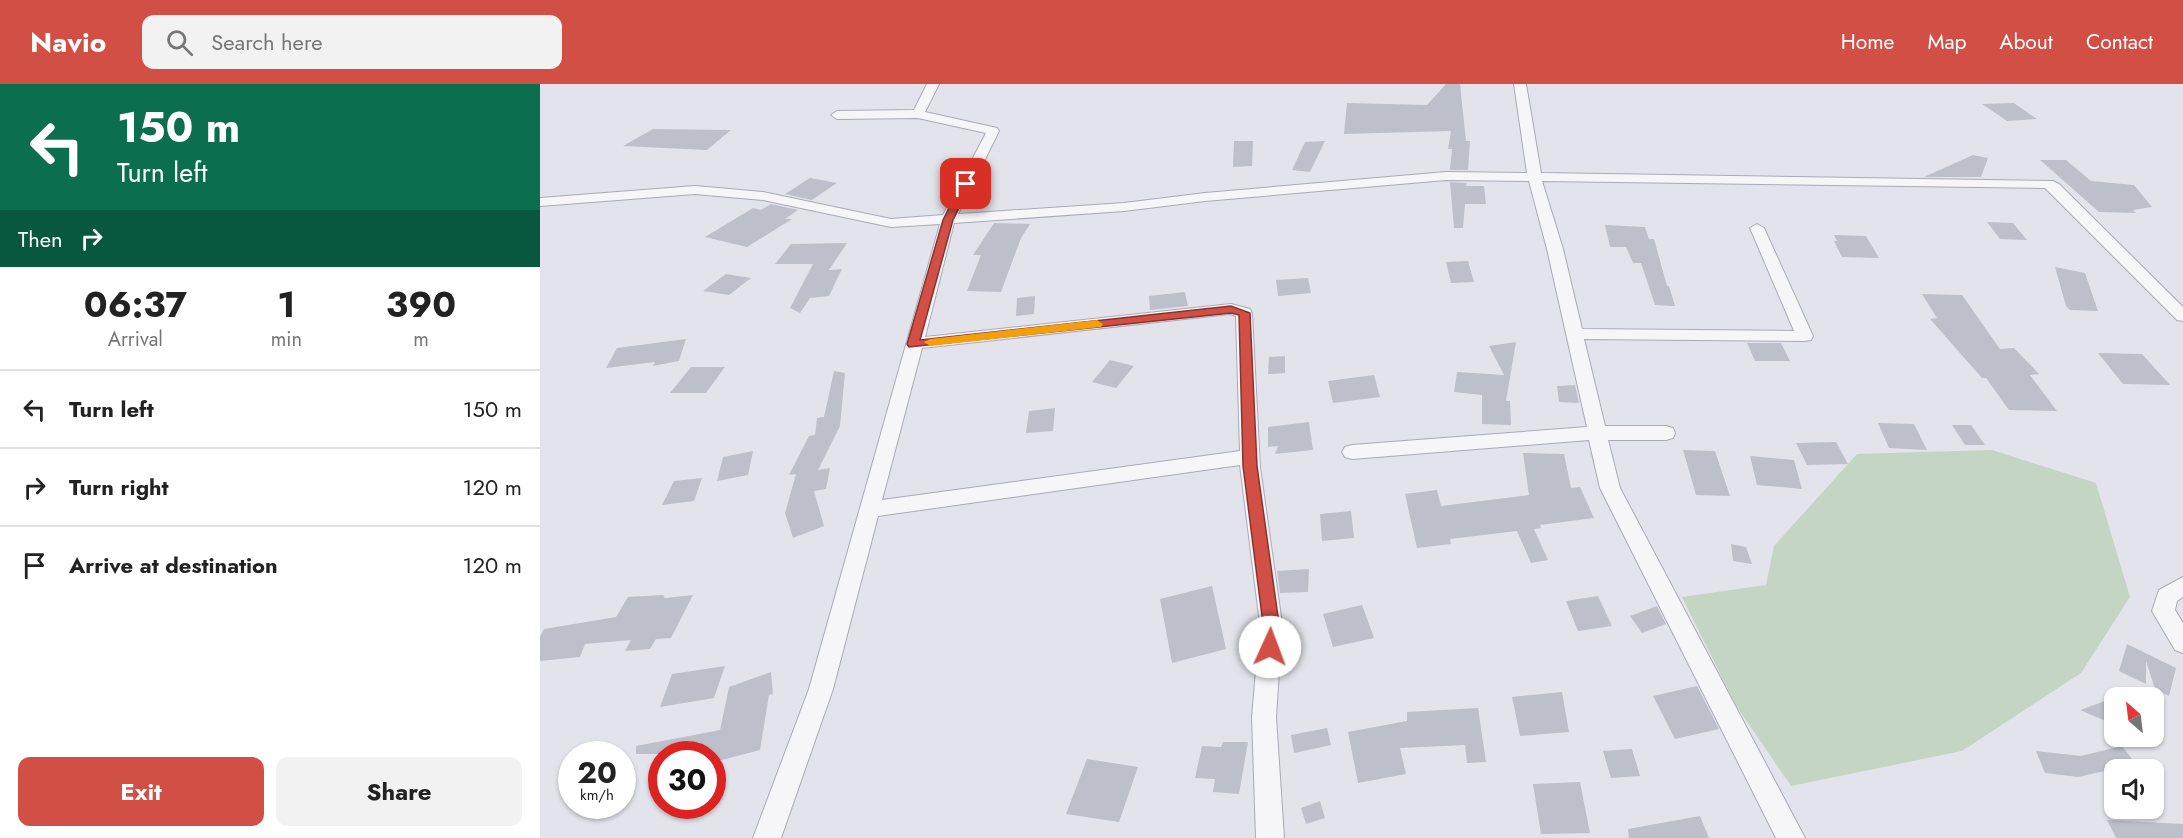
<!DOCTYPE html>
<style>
:root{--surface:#fff;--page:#f2f2f2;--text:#222;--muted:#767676;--line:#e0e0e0;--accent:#d24f46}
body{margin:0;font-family:Jost,sans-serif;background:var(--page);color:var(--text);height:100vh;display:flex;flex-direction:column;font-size:22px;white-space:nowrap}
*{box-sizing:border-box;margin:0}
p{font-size:20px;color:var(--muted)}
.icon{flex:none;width:33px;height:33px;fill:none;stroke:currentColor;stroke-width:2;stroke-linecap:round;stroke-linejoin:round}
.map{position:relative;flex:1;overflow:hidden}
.side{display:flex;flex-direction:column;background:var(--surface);width:540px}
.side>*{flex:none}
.top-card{background:#0b6e4f;color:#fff;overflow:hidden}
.needle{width:39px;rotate:332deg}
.fabs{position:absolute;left:1564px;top:603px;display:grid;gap:12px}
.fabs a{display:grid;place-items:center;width:60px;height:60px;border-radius:12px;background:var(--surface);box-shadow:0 2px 4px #0004;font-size:30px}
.speed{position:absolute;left:18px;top:657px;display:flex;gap:12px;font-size:30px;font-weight:700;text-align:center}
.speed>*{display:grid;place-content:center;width:78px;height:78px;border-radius:50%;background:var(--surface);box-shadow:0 2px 4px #0004;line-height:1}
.speed small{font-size:15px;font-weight:400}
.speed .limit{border:9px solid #d22;background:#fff;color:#111}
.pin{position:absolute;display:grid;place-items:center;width:51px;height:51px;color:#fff;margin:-26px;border-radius:12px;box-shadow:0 3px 9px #0006}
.me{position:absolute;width:66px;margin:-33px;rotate:2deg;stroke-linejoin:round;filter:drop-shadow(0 0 4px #0008)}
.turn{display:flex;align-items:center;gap:21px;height:126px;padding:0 18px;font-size:27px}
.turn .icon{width:78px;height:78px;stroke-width:2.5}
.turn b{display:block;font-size:42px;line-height:51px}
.then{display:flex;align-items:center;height:57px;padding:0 18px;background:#0003;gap:12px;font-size:22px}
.eta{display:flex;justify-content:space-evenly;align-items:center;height:102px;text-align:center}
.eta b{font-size:36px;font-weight:700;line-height:42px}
.primary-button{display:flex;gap:12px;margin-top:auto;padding:12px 18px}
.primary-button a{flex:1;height:69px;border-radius:12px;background:var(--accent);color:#fff;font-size:24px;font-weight:700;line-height:69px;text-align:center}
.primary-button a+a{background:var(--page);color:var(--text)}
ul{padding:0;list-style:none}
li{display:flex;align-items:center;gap:18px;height:78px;padding:0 18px;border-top:2px solid var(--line)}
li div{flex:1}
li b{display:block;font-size:22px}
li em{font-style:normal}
header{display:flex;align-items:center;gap:36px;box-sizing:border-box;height:84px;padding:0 30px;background:var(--accent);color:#fff}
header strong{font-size:28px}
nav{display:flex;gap:33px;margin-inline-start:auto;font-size:21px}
.search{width:420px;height:54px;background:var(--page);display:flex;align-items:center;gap:15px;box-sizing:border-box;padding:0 21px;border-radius:12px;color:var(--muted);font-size:22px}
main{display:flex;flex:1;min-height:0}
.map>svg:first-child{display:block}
.green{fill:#c4d5c4}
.building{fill:#bdbfcb}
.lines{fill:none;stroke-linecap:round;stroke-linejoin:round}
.street-casing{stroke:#a8aab6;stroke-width:2}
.street{fill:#f6f6f9;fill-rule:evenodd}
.route{fill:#d24f46;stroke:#88332e;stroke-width:1.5}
.slow{fill:#f59e0b}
</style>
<header>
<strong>Navio</strong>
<div class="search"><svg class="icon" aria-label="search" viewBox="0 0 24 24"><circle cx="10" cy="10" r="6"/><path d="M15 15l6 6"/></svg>Search here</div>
<nav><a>Home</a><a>Map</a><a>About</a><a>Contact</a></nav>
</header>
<main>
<section class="side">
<div class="top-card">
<div class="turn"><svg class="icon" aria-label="left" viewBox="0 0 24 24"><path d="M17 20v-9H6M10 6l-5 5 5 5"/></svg><div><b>150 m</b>Turn left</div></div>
<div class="then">Then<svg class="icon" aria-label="right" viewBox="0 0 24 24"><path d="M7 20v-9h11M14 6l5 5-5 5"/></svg></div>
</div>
<div class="eta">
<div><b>06:37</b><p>Arrival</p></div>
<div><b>1</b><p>min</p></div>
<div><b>390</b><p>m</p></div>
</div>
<ul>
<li><svg class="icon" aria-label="left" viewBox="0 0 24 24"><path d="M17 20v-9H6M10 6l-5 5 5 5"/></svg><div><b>Turn left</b></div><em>150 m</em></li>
<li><svg class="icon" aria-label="right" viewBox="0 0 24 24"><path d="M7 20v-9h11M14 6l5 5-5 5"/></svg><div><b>Turn right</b></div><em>120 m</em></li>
<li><svg class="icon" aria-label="arrive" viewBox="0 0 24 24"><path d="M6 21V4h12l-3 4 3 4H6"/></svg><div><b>Arrive at destination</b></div><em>120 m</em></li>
</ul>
<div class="primary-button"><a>Exit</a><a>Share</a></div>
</section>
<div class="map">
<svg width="1643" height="754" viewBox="0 0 1643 754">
<rect width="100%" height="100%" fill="#e3e4eb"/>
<!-- green -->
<path class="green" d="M 1452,366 L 1556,399 L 1590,513 L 1541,589 L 1422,667 L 1251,702 L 1195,620 L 1142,513 L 1226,501 L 1234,462 L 1317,370 Z"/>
<!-- building -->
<path class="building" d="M 906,0 L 920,0 L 926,57 L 930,57 L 928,86 L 910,86 L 912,65 L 908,65 L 911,47 L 804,50 L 807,19 L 887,21 Z
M 1474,19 L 1497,35 L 1467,37 L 1442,20 Z
M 113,45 L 191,46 L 167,66 L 83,62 Z
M 694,57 L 713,57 L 712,82 L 693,83 Z
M 785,57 L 770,88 L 752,86 L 765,58 Z
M 1433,71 L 1448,74 L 1441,93 L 1384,93 Z
M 1500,76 L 1526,76 L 1551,97 L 1594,101 L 1612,123 L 1593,126 L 1596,129 L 1559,128 Z
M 270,94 L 297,99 L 272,116 L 245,110 Z
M 910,98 L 927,99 L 926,102 L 944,102 L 946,120 L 925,120 L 923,144 L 914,144 Z
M 231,120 L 258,126 L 245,135 L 252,135 L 207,163 L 165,153 L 213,124 L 221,126 Z
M 1447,138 L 1473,139 L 1487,156 L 1460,155 Z
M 454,139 L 490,140 L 481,154 L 461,208 L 427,207 L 441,171 L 433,171 Z
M 1065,141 L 1105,143 L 1109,155 L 1114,155 L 1127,202 L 1129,202 L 1135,222 L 1115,221 L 1101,179 L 1093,179 L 1086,163 L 1070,163 Z
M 1294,151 L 1326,152 L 1339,174 L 1302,173 L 1294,157 L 1297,157 Z
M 307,159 L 289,186 L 302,185 L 289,212 L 270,214 L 260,229 L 250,224 L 273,180 L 235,180 L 251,160 Z
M 928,177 L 934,198 L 911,199 L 906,178 Z
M 1515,183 L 1545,189 L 1558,227 L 1530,226 L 1526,222 Z
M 186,190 L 211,194 L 189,211 L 163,207 Z
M 768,194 L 771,209 L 738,212 L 736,196 Z
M 645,208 L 648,222 L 610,226 L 609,212 Z
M 1382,210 L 1422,211 L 1460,265 L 1474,264 L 1499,290 L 1490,291 L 1517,327 L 1469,326 L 1446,294 L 1442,294 L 1390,235 L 1397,234 Z
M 495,212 L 494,230 L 476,232 L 477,214 Z
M 146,255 L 139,277 L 113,282 L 115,278 L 66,284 L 77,264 Z
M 976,258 L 966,317 L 970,317 L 971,341 L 942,340 L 942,311 L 914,308 L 917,288 L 964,291 L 949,262 Z
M 1207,259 L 1241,259 L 1250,277 L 1215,277 Z
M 1558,269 L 1602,270 L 1630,301 L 1583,300 Z
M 745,272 L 745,289 L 728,290 L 729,273 Z
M 570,276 L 594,282 L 576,304 L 552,298 Z
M 151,283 L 185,283 L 166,309 L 130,309 Z
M 294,287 L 305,289 L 300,342 L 278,386 L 290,384 L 286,405 L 274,407 L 284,442 L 253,454 L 245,429 L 256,390 L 249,391 L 269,352 L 275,351 L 277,334 L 284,333 Z
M 834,291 L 840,313 L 793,319 L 788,297 Z
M 1035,301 L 1039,319 L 1019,318 L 1017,302 Z
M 515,324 L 513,347 L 486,349 L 489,327 Z
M 769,338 L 773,366 L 735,370 L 738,362 L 728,363 L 728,343 Z
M 1338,339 L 1374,340 L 1387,366 L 1349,364 Z
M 1412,341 L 1431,341 L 1445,361 L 1425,361 Z
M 1296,358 L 1308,380 L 1267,381 L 1256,359 Z
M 1143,366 L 1175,367 L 1190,412 L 1156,411 Z
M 213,367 L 208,391 L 177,397 L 183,373 Z
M 983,369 L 1024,370 L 1031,404 L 1040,403 L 1054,434 L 1000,441 L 1001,444 L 994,445 L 1008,476 L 991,479 L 977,447 L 910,455 L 911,460 L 877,464 L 865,410 L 897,406 L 901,422 L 989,411 Z
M 1210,372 L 1254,376 L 1262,405 L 1217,401 Z
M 162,394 L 154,417 L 122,421 L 134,397 Z
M 811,427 L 814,454 L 782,457 L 780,430 Z
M 1191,460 L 1206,463 L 1212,480 L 1193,477 Z
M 769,485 L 768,508 L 740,509 L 737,487 Z
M 672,502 L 686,565 L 632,579 L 620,515 Z
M 123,511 L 125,514 L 153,511 L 131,554 L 116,555 L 110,565 L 85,567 L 91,556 L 45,560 L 40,573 L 0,577 L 0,553 L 4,545 L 76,533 L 88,513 Z
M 1058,512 L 1072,542 L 1038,547 L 1026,517 Z
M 822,521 L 834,554 L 793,563 L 783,530 Z
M 1117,522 L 1126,540 L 1102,549 L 1090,532 Z
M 1587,560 L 1636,584 L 1629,612 L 1615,605 L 1606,577 L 1606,600 L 1579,587 Z
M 185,582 L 174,614 L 120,623 L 132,590 Z
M 231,588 L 233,610 L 229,611 L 220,666 L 174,678 L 175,670 L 96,670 L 96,662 L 180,646 L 189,603 Z
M 1157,602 L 1179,645 L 1135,655 L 1113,612 Z
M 1022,608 L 1029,648 L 980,652 L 972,613 Z
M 1568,616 L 1575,623 L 1575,641 L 1540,626 Z
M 938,624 L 946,678 L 927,679 L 925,661 L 860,664 L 866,690 L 818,699 L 808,648 L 867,637 L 867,628 Z
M 787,644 L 791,661 L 754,669 L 751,651 Z
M 683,658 L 708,658 L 699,710 L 673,708 L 675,695 L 655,694 L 662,662 L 681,663 Z
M 1582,662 L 1596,680 L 1538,693 L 1505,689 L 1496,667 L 1541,672 Z
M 1092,665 L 1100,692 L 1071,694 L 1063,667 Z
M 547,675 L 598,683 L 579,738 L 526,730 Z
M 1040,698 L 1050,749 L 1001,750 L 993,700 Z
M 780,717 L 785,734 L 766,740 L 761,724 Z
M 1160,732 L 1169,754 L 1089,754 L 1088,745 Z
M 1567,736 L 1643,740 L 1643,754 L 1576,754 Z"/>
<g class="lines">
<!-- street casing -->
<g class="street-casing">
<path id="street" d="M 387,0 L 399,0 L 385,28 L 457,44 L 459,47 L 418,130 L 584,119 L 665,109 L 906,88 L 987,89 L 974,0 L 986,0 L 1001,89 L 1513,97 L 1519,100 L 1643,223 L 1643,237 L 1637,236 L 1505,104 L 1002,97 L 1023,165 L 1042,245 L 1254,247 L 1210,144 L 1217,140 L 1224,144 L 1273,252 L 1271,256 L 1265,257 L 1044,255 L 1065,342 L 1126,342 L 1133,344 L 1135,349 L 1133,354 L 1126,356 L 1068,356 L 1080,404 L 1265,754 L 1236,754 L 1060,404 L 1049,356 L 812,375 L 805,373 L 802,368 L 805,363 L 812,361 L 1047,343 L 1007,165 L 989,97 L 906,96 L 665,117 L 584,127 L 414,139 L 385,253 L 691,220 L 710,225 L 712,229 L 720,383 L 742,540 L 736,633 L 744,754 L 716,754 L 712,633 L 720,540 L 700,381 L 338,432 L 293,605 L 241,754 L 213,754 L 269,605 L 400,140 L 351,143 L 223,116 L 155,110 L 0,122 L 0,114 L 155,102 L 223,108 L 351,135 L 403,131 L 446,49 L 378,34 L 297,35 L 291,31 L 297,27 L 374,26 ZM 690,230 L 696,232 L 700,367 L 342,416 L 382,264 Z
M 1643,493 L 1643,513 L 1637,517 L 1635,526 L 1643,539 L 1643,569 L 1635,566 L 1612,527 L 1619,506 Z"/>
</g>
<!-- street -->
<use href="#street" class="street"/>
</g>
<!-- route -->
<path class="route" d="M 426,97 L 431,100 L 413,136 L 380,256 L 691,222 L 710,229 L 717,382 L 739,540 L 735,568 L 730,570 L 724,568 L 721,563 L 723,540 L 703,382 L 699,231 L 691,229 L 369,263 L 367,260 L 403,136 L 421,100 Z"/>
<!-- slow -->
<path class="slow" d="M 557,236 L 563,240 L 561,243 L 390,262 L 384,258 L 390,255 Z"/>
</svg>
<div class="fabs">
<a><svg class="needle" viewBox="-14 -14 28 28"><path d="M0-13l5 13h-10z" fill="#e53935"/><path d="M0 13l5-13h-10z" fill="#767676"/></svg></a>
<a><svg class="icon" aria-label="sound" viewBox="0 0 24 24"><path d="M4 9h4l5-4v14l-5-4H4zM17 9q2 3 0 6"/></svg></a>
</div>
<div class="speed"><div>20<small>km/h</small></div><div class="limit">30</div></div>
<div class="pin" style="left:426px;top:100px;background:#d93025"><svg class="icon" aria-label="arrive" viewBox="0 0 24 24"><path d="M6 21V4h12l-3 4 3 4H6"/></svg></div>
<svg class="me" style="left:730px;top:563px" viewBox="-20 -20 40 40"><circle r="19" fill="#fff"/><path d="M0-13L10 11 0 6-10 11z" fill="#d24f46"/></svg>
</div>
</main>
